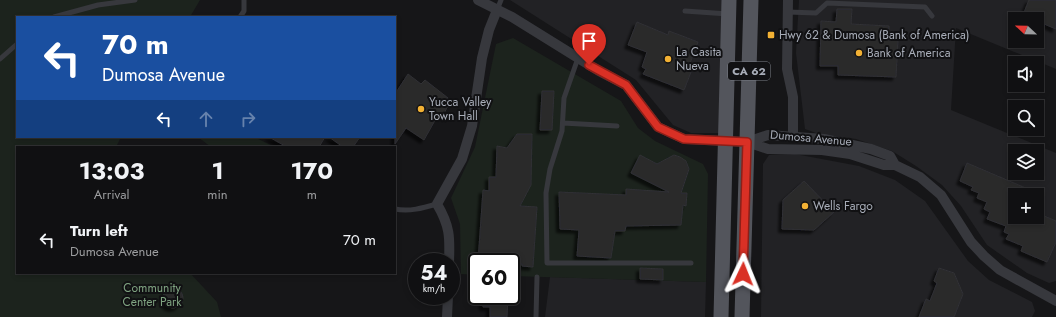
<!DOCTYPE html>
<style>
:root{--surface:#101012;--page:#19191b;--text:#f1f3f6;--muted:#9c9d9f;--line:#303032}
body{margin:0;font-family:Jost,sans-serif;background:var(--page);color:var(--text);height:100vh;display:flex;flex-direction:column;font-size:15px;white-space:nowrap}
*{box-sizing:border-box;margin:0}
p{font-size:13px;color:var(--muted)}
.icon{flex:none;width:22px;height:22px;fill:none;stroke:currentColor;stroke-width:2;stroke-linecap:round;stroke-linejoin:round}
.map{position:relative;flex:1;overflow:hidden}
.panel{position:absolute;left:16px;top:146px;width:380px;height:128px;display:flex;flex-direction:column;background:var(--surface);border-radius:0px;box-shadow:0 2px 6px #0003,0 0 0 1px var(--line)}
.panel>*{flex:none}
.guide{position:absolute;left:16px;top:16px;width:380px;height:122px;border-radius:0px;box-shadow:0 2px 6px #0003,0 0 0 1px var(--line);background:#1a4fa0;color:#fff;overflow:hidden}
.needle{width:26px;rotate:292deg}
.buttons{position:absolute;left:1008px;top:12px;display:grid;gap:8px}
.buttons a{display:grid;place-items:center;width:36px;height:36px;border-radius:0px;background:var(--surface);box-shadow:0 2px 6px #0003,0 0 0 1px var(--line);font-size:20px}
.speed{position:absolute;left:408px;top:253px;display:flex;gap:8px;font-size:20px;font-weight:700;text-align:center}
.speed>*{display:grid;place-content:center;width:52px;height:52px;border-radius:50%;background:var(--surface);box-shadow:0 2px 6px #0003,0 0 0 1px var(--line);line-height:1}
.speed small{font-size:10px;font-weight:400}
.speed .limit{border:2px solid #111;border-radius:6px;background:#fff;color:#111}
.pin{position:absolute;display:grid;place-items:center;width:34px;height:34px;color:#fff;margin:-41px -17px;border-radius:50% 50% 50% 0;rotate:-45deg;box-shadow:0 0 4px #0007}
.pin .icon{rotate:45deg}
.me{position:absolute;width:44px;margin:-22px;rotate:2deg;stroke-linejoin:round;filter:drop-shadow(0 0 3px #0008)}
.turn{display:flex;align-items:center;gap:14px;height:84px;padding:0 20px;font-size:18px}
.turn .icon{width:52px;height:52px;stroke-width:2.5}
.turn b{display:block;font-size:28px;line-height:34px}
.lanes{display:flex;align-items:center;height:38px;padding:0 20px;background:#0003;justify-content:center;gap:20px;direction:ltr}
.lanes .off{opacity:.35}
.eta{display:flex;justify-content:space-evenly;align-items:center;height:68px;text-align:center}
.eta b{font-size:24px;font-weight:700;line-height:28px}
ul{padding:0;list-style:none}
li{display:flex;align-items:center;gap:12px;height:52px;padding:0 20px}
li div{flex:1}
li b{display:block;font-size:15px}
li em{font-style:normal}
.map>svg:first-child{display:block}
.built{fill:#222225;fill-rule:evenodd}
.green{fill:#1c231d}
.building{fill:#29292c;stroke:#303034;filter:url(#shadow)}
.lines{fill:none;stroke-linecap:round;stroke-linejoin:round}
.lane{stroke:#37383d;stroke-width:5}
.street{stroke:#37383d;stroke-width:10}
.primary{stroke:#53555c;stroke-width:15}
.route-casing{stroke:#8d1f18;stroke-width:10}
.route{stroke:#d93025;stroke-width:7}
.poi-dot{fill:#f2b134;stroke:#111113;stroke-width:1.5}
.labels{text-anchor:middle;stroke-width:4;stroke-linejoin:round;paint-order:stroke}
.shield{fill:#111113;stroke:#7b7e86;stroke-width:1}
.shield-label{font-size:11px;font-weight:bold;fill:#a8adb8}
.poi-label{font-size:12px;fill:#a8adb8;stroke:#111113;text-anchor:start}
.street-label{font-size:12px;fill:#a8adb8;stroke:#111113}
.park-label{font-size:12px;fill:#7fa381;stroke:#111113}
</style>
<div class="map">
<svg width="1056" height="317" viewBox="0 0 1056 317">
<defs>
<filter id="shadow"><feDropShadow dx="-3.5" dy="3.5" stdDeviation="1" flood-color="#0009"/></filter>
</defs>
<rect width="100%" height="100%" fill="#161618"/>
<!-- built -->
<path class="built" d="M 510,0 L 725,0 L 723,133 L 691,133 L 673,125 L 636,80 Z
M 799,0 L 1056,0 L 1056,69 L 956,28 L 951,110 L 1056,153 L 1056,281 L 1049,283 L 1027,273 L 987,245 L 961,206 L 942,185 L 916,166 L 892,151 L 856,139 L 819,134 L 805,129 L 796,53 ZM 1015,19 L 1037,19 L 1037,41 L 1015,41 ZM 1015,151 L 1037,151 L 1037,173 L 1015,173 ZM 1015,195 L 1037,195 L 1037,217 L 1015,217 Z
M 795,154 L 859,166 L 895,180 L 925,201 L 968,261 L 989,280 L 1032,302 L 1035,311 L 1032,317 L 761,317 L 763,164 L 769,155 Z
M 550,277 L 706,282 L 705,317 L 545,317 Z"/>
<!-- green -->
<path class="green" d="M 0,0 L 200,0 L 190,17 L 17,17 L 17,137 L 121,137 L 116,147 L 17,147 L 17,273 L 190,273 L 217,302 L 221,317 L 0,317 Z
M 513,38 L 621,101 L 638,128 L 655,141 L 703,164 L 708,174 L 706,282 L 511,276 L 511,262 L 477,262 L 477,275 L 461,274 L 460,224 L 451,198 L 475,147 L 496,44 Z
M 198,137 L 254,137 L 275,147 L 211,147 Z"/>
<!-- building -->
<path class="building" d="M 1029,0 L 1056,0 L 1056,29 L 1037,21 L 1037,19 L 1023,15 Z
M 837,9 L 852,9 L 851,24 L 889,26 L 889,40 L 898,40 L 896,77 L 838,75 L 838,66 L 820,66 L 821,21 L 836,22 Z
M 637,22 L 668,35 L 669,31 L 698,42 L 689,66 L 693,67 L 684,90 L 643,74 L 646,69 L 642,67 L 647,52 L 628,45 Z
M 408,74 L 421,84 L 425,80 L 448,98 L 446,102 L 449,104 L 442,117 L 438,115 L 424,140 L 406,128 L 395,144 L 395,94 Z
M 542,91 L 554,91 L 552,130 L 540,130 Z
M 517,134 L 532,134 L 531,185 L 520,206 L 537,207 L 533,267 L 522,266 L 522,264 L 511,264 L 511,262 L 478,262 L 483,190 L 489,191 L 489,177 L 496,177 L 497,146 L 507,148 Z
M 269,137 L 325,137 L 319,147 L 287,147 Z
M 329,137 L 360,137 L 353,147 L 343,147 Z
M 640,155 L 657,164 L 674,155 L 680,157 L 686,161 L 689,169 L 681,193 L 687,193 L 686,206 L 683,205 L 681,225 L 626,226 L 625,231 L 615,231 L 611,258 L 577,256 L 579,230 L 560,229 L 559,192 L 626,195 L 626,189 L 669,192 L 631,173 Z
M 967,163 L 1042,195 L 1015,195 L 1015,217 L 1037,217 L 1037,213 L 1056,221 L 1056,242 L 1047,262 L 1021,251 L 1023,246 L 1006,239 L 1009,234 L 1004,232 L 1006,226 L 987,219 L 990,212 L 984,209 L 987,202 L 977,198 L 979,193 L 971,190 L 973,187 L 960,181 Z
M 804,181 L 834,212 L 814,230 L 782,229 L 783,200 Z
M 640,268 L 663,269 L 663,280 L 640,279 Z
M 939,268 L 954,273 L 963,294 L 954,317 L 919,317 L 926,299 L 930,301 L 937,283 L 934,281 Z
M163 298a10 10 0 1 1 20 0a10 10 0 1 1-20 0Z
M 483,296 L 508,296 L 507,317 L 490,317 L 490,307 L 483,307 Z"/>
<g class="lines">
<!-- lane -->
<path class="lane" d="M 497,10 L 501,0
M 685,11 L 728,14
M 788,12 L 816,13 L 827,3 L 925,7 L 932,16
M 54,17 L 98,5 L 135,0
M 240,17 L 244,11 L 244,0
M 578,58 L 564,98 L 562,131 L 550,169 L 546,193 L 547,263 L 691,263
M 0,59 L 17,44
M 563,123 L 617,126
M 395,209 C 409,212 423,208 437,204
M 536,317 L 537,277"/>
<!-- street -->
<path class="street" d="M 478,0 L 512,17 L 599,71 L 626,85 L 658,127 L 684,139 L 747,142 L 768,149 L 822,150 L 850,154 L 884,165 L 895,165 L 920,177 L 941,195 L 971,242 L 984,256 L 1000,270 L 1056,301
M 788,0 L 787,69 L 793,97 L 793,137
M 747,142 L 768,135 L 824,139 L 871,149 L 890,156 L 895,165
M 449,262 C 450,237 450,226 437,204 L 462,159 L 472,126 L 482,58 L 489,30 L 497,10
M 447,317 L 448,296"/>
<!-- primary -->
<path class="primary" d="M 721,317 L 729,0
M 742,317 L 751,0"/>
</g>
<g class="lines">
<!-- route casing -->
<g class="route-casing">
<path id="route" d="M 589,65 L 626,85 L 658,127 L 684,139 L 747,142 L 743,274"/>
</g>
<!-- route -->
<use href="#route" class="route"/>
</g>
<!-- markers -->
<g class="poi-dot">
<rect x="767" y="31" width="8" height="8" rx="2"/>
<circle cx="859" cy="53" r="4"/>
<circle cx="668" cy="59" r="4"/>
<circle cx="421" cy="109" r="4"/>
<circle cx="805" cy="206" r="4"/>
</g>
<g class="labels">
<!-- shield labels -->
<rect class="shield" x="728" y="62" width="42" height="18" rx="3"/>
<g class="shield-label">
<text x="749" y="75">CA 62</text>
</g>
<!-- poi labels -->
<g class="poi-label">
<text x="779" y="39">Hwy 62 &amp; Dumosa (Bank of America)</text>
<text x="676" y="56">La Casita<tspan x="676" dy="14">Nueva</tspan></text>
<text x="867" y="57">Bank of America</text>
<text x="429" y="106">Yucca Valley<tspan x="429" dy="14">Town Hall</tspan></text>
<text x="813" y="210">Wells Fargo</text>
</g>
<!-- street labels -->
<g class="street-label">
<text transform="translate(811 138) rotate(5)" y="4">Dumosa Avenue</text>
</g>
<!-- park labels -->
<g class="park-label">
<text x="152" y="292">Community<tspan x="152" dy="14">Center Park</tspan></text>
</g>
</g>
</svg>
<div class="buttons">
<a><svg class="needle" viewBox="-14 -14 28 28"><path d="M0-13l5 13h-10z" fill="#e53935"/><path d="M0 13l5-13h-10z" fill="#9c9d9f"/></svg></a>
<a><svg class="icon" aria-label="sound" viewBox="0 0 24 24"><path d="M4 9h4l5-4v14l-5-4H4zM17 9q2 3 0 6"/></svg></a>
<a><svg class="icon" aria-label="search" viewBox="0 0 24 24"><circle cx="10" cy="10" r="6"/><path d="M15 15l6 6"/></svg></a>
<a><svg class="icon" aria-label="layers" viewBox="0 0 24 24"><path d="M12 4l9 5-9 5-9-5zM3 14l9 5 9-5"/></svg></a>
<a>+</a>
</div>
<div class="speed"><div>54<small>km/h</small></div><div class="limit">60</div></div>
<div class="pin" style="left:589px;top:65px;background:#d93025"><svg class="icon" aria-label="arrive" viewBox="0 0 24 24"><path d="M6 21V4h12l-3 4 3 4H6"/></svg></div>
<svg class="me" style="left:743px;top:274px" viewBox="-20 -20 40 40"><path d="M0-17L14 15 0 8-14 15z" fill="#d93025" stroke="#fff" stroke-width="4"/></svg>
<div class="guide">
<div class="turn"><svg class="icon" aria-label="left" viewBox="0 0 24 24"><path d="M17 20v-9H6M10 6l-5 5 5 5"/></svg><div><b>70 m</b>Dumosa Avenue</div></div>
<div class="lanes"><svg class="icon" aria-label="left" viewBox="0 0 24 24"><path d="M17 20v-9H6M10 6l-5 5 5 5"/></svg><svg class="icon off" aria-label="ahead" viewBox="0 0 24 24"><path d="M12 20V5M6 11l6-6 6 6"/></svg><svg class="icon off" aria-label="right" viewBox="0 0 24 24"><path d="M7 20v-9h11M14 6l5 5-5 5"/></svg></div>
</div>
<section class="panel">
<div class="eta">
<div><b>13:03</b><p>Arrival</p></div>
<div><b>1</b><p>min</p></div>
<div><b>170</b><p>m</p></div>
</div>
<ul>
<li><svg class="icon" aria-label="left" viewBox="0 0 24 24"><path d="M17 20v-9H6M10 6l-5 5 5 5"/></svg><div><b>Turn left</b><p>Dumosa Avenue</p></div><em>70 m</em></li>
</ul>
</section>
</div>
